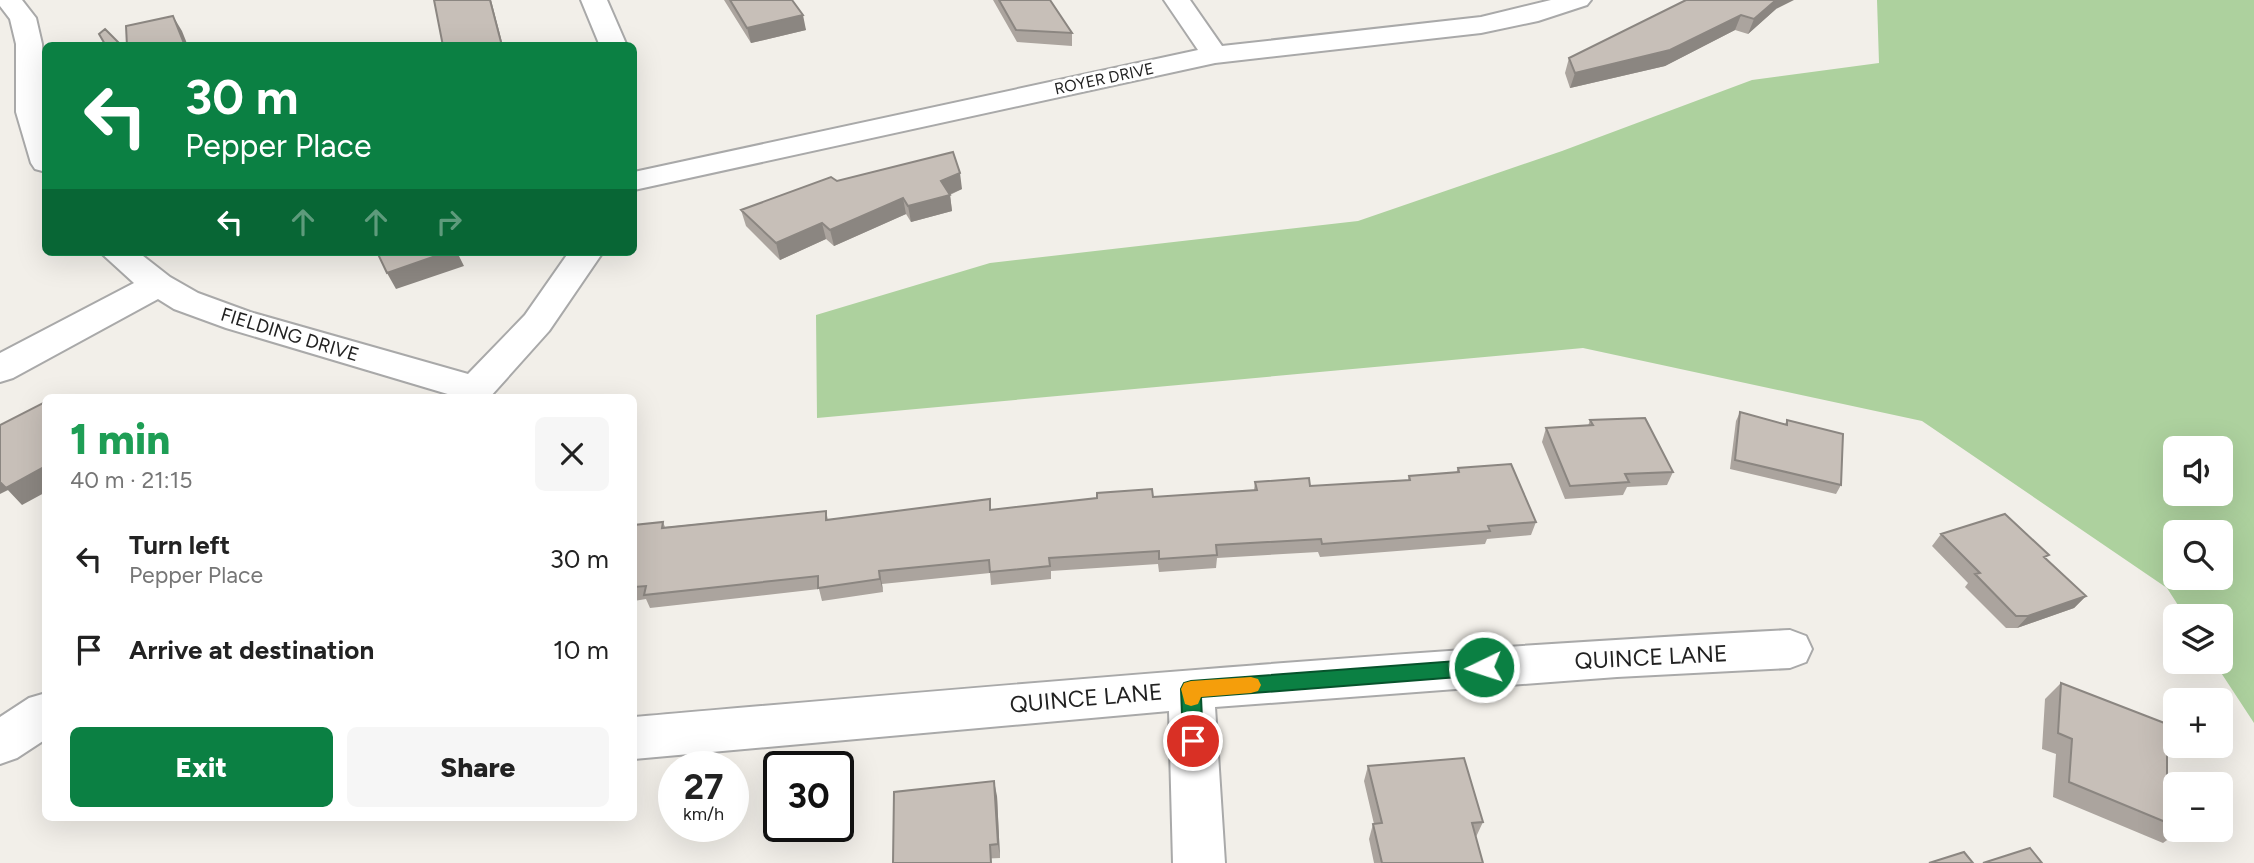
<!DOCTYPE html>
<meta charset="utf-8">
<style>
:root{--surface:#fff;--page:#f6f6f6;--text:#222;--muted:#767676;--accent:#0b8043}
body{margin:0;font-family:Figtree,sans-serif;background:var(--page);color:var(--text);height:100vh;display:flex;flex-direction:column;font-size:26px;white-space:nowrap}
*{box-sizing:border-box;margin:0}
p{font-size:23px;color:var(--muted)}
.icon{flex:none;width:38px;height:38px;fill:none;stroke:currentColor;stroke-width:2;stroke-linecap:round;stroke-linejoin:round}
.map{position:relative;flex:1;overflow:hidden}
.sheet{position:absolute;left:42px;top:394px;width:595px;height:427px;display:flex;flex-direction:column;background:var(--surface);border-radius:10px;box-shadow:0 7px 28px #0002}
.sheet>*{flex:none}
.guide{position:absolute;left:42px;top:42px;width:595px;height:214px;border-radius:10px;box-shadow:0 7px 28px #0002;background:#0b8043;color:#fff;overflow:hidden}
.buttons{position:absolute;left:2163px;top:436px;display:grid;gap:14px}
.buttons a{display:grid;place-items:center;width:70px;height:70px;border-radius:10px;background:var(--surface);box-shadow:0 7px 28px #0002;font-size:35px}
.speed{position:absolute;left:658px;top:751px;display:flex;gap:14px;font-size:35px;font-weight:700;text-align:center}
.speed>*{display:grid;place-content:center;width:91px;height:91px;border-radius:50%;background:var(--surface);box-shadow:0 7px 28px #0002;line-height:1}
.speed small{font-size:18px;font-weight:400}
.speed .limit{border:4px solid #111;border-radius:10px;background:#fff;color:#111}
.pin{position:absolute;display:grid;place-items:center;width:60px;height:60px;color:#fff;margin:-30px;border:4px solid #fff;border-radius:50%;box-shadow:0 2px 7px #0007}
.me{position:absolute;width:77px;margin:-38px;rotate:266deg;stroke-linejoin:round;filter:drop-shadow(0 0 5px #0008)}
.turn{display:flex;align-items:center;gap:24px;height:147px;padding:0 28px;font-size:32px}
.turn .icon{width:91px;height:91px;stroke-width:2.5}
.turn b{display:block;font-size:49px;line-height:60px}
.lanes{display:flex;align-items:center;height:66px;padding:0 28px;background:#0003;justify-content:center;gap:35px;direction:ltr}
.lanes .off{opacity:.35}
.round{display:grid;place-items:center;flex:none;width:74px;height:74px;border-radius:10px;background:var(--page)}
.summary{display:flex;align-items:center;justify-content:space-between;height:119px;padding:0 28px}
h1{font-size:42px;font-weight:800;line-height:52px;color:#1e9e55}
.button{display:flex;gap:14px;margin-top:auto;padding:14px 28px}
.button a{flex:1;height:80px;border-radius:10px;background:var(--accent);color:#fff;font-size:28px;font-weight:800;line-height:80px;text-align:center}
.button a+a{background:var(--page);color:var(--text)}
ul{padding:0;list-style:none}
li{display:flex;align-items:center;gap:21px;height:91px;padding:0 28px}
li div{flex:1}
li b{display:block;font-size:26px}
li em{font-style:normal}
.map>svg:first-child{display:block}
.forest{fill:#add19e;fill-rule:evenodd}
.lines{fill:none;stroke-linecap:round;stroke-linejoin:round}
.minor-casing{stroke:#a9a9a9;stroke-width:4}
.minor{fill:#fff;fill-rule:evenodd}
.wall{fill:#aba49e}
.shaded-wall{fill:#8b8681}
.building{fill:#c7bfb8;stroke:#8b8681;stroke-width:2}
.route{fill:#0b8043;stroke:#07532c;stroke-width:2}
.slow{fill:#f59e0b}
.labels{text-anchor:middle;stroke-width:6;stroke-linejoin:round;paint-order:stroke}
.far-street-label{font-size:16px;fill:#222;stroke:#fff}
.street-label{font-size:19px;fill:#222;stroke:#fff}
.near-street-label{font-size:23px;fill:#222;stroke:#fff}
</style>
<div class="map">
<svg width="2254" height="863" viewBox="0 0 2254 863">
<rect width="100%" height="100%" fill="#f2efe9"/>
<!-- forest -->
<path class="forest" d="M 1877,0 L 2254,0 L 2254,723 L 2214,662 L 2221,662 L 2221,616 L 2185,616 L 2167,588 L 1922,421 L 1583,348 L 817,418 L 816,315 L 990,263 L 1358,221 L 1562,151 L 1752,80 L 1879,63 ZM 2175,448 L 2221,448 L 2221,494 L 2175,494 ZM 2221,532 L 2221,578 L 2175,578 L 2175,532 Z"/>
<g class="lines">
<!-- minor casing -->
<g class="minor-casing">
<path id="minor" d="M 0,0 L 22,0 L 36,18 L 42,44 L 46,172 L 35,169 L 31,163 L 16,112 L 16,44 L 10,19 L 0,6 Z
M 581,0 L 607,0 L 627,46 L 600,46 Z
M 1164,0 L 1190,0 L 1222,46 L 1481,17 L 1551,0 L 1591,0 L 1587,5 L 1538,21 L 1481,33 L 1215,63 L 634,190 L 634,172 L 1198,50 Z
M 100,252 L 138,252 L 170,277 L 198,293 L 250,312 L 468,374 L 525,315 L 569,252 L 603,252 L 549,331 L 490,397 L 449,397 L 451,395 L 226,328 L 174,309 L 158,299 L 13,378 L 0,382 L 0,353 L 134,283 Z
M 1790,630 L 1806,636 L 1812,649 L 1806,662 L 1790,668 L 1617,677 L 1215,707 L 1225,863 L 1173,863 L 1169,711 L 634,759 L 634,717 C 1019,684 1404,650 1790,630 Z
M 46,693 L 46,739 L 17,758 L 0,764 L 0,717 L 29,698 Z"/>
</g>
<!-- minor -->
<use href="#minor" class="minor"/>
</g>
<!-- wall -->
<path class="wall" d="M 724,0 L 792,0 L 806,30 L 751,43 Z
M 993,0 L 1050,0 L 1072,33 L 1072,46 L 1017,42 Z
M 1686,0 L 1776,9 L 1748,34 L 1735,30 L 1665,66 L 1570,88 L 1565,73 L 1569,58 Z
M 837,181 L 962,189 L 950,195 L 952,211 L 911,222 L 906,214 L 834,246 L 826,239 L 780,260 L 746,226 L 741,210 Z
M 1740,412 L 1785,424 L 1787,420 L 1841,485 L 1836,494 L 1730,469 L 1736,421 Z
M 1590,420 L 1673,472 L 1667,485 L 1627,487 L 1623,495 L 1565,499 L 1542,442 L 1546,428 L 1588,426 Z
M 1458,468 L 1536,522 L 1531,535 L 1487,539 L 1485,544 L 1372,553 L 1320,557 L 1318,552 L 1217,558 L 1216,568 L 1159,572 L 1158,564 L 1051,571 L 1051,579 L 991,585 L 990,573 L 882,584 L 883,592 L 822,601 L 819,589 L 650,608 L 646,599 L 634,601 L 634,525 L 663,522 L 665,527 L 826,511 L 828,520 L 990,499 L 991,510 L 1254,490 L 1255,482 L 1310,486 L 1408,480 L 1409,476 L 1456,473 Z
M 1941,534 L 2046,559 L 2086,596 L 2074,608 L 2017,628 L 2006,628 L 1965,587 L 1968,583 L 1932,546 Z
M 2061,683 L 2167,775 L 2175,784 L 2175,830 L 2181,830 L 2163,843 L 2053,797 L 2056,754 L 2042,749 L 2045,699 Z
M 1368,766 L 1483,822 L 1476,837 L 1483,863 L 1374,863 L 1369,839 L 1373,824 L 1374,824 L 1364,781 Z
M 997,796 L 1000,858 L 893,863 Z"/>
<!-- shaded-wall -->
<path class="shaded-wall" d="M 490,0 L 491,0 L 503,46 L 502,46 Z
M 1776,0 L 1794,0 L 1776,9 L 1748,34 L 1754,19 Z
M 803,15 L 806,30 L 751,43 L 747,28 Z
M 1741,15 L 1735,30 L 1665,66 L 1570,88 L 1575,73 Z
M 173,16 L 182,31 L 188,46 L 185,46 Z
M 960,173 L 962,189 L 948,195 L 950,195 L 952,211 L 911,222 L 908,206 L 941,181 Z
M 903,198 L 906,214 L 834,246 L 830,230 Z
M 822,223 L 826,239 L 780,260 L 776,243 Z
M 447,252 L 457,252 L 464,266 L 396,289 L 387,273 Z
M 46,466 L 46,492 L 22,505 L 6,488 Z
M 0,482 L 8,490 L 0,494 Z
M 879,571 L 882,584 L 883,592 L 880,579 Z
M 2086,596 L 2074,608 L 2017,628 L 2028,616 Z
M 994,781 L 997,796 L 1000,858 L 998,844 Z"/>
<!-- building -->
<path class="building" d="M 434,0 L 490,0 L 502,46 L 443,46 Z
M 730,0 L 792,0 L 803,15 L 747,28 Z
M 999,0 L 1050,0 L 1072,33 L 1016,30 Z
M 1686,0 L 1776,0 L 1754,19 L 1741,15 L 1670,50 L 1575,73 L 1569,58 Z
M 173,16 L 185,46 L 127,46 L 126,26 Z
M 105,29 L 122,46 L 106,46 L 99,34 Z
M 953,152 L 960,173 L 941,181 L 950,195 L 908,206 L 903,198 L 830,230 L 822,223 L 776,243 L 741,210 L 831,177 L 837,181 Z
M 377,252 L 447,252 L 387,273 Z
M 45,402 L 46,466 L 6,488 L 0,482 L 0,425 Z
M 1740,412 L 1787,425 L 1787,420 L 1843,434 L 1841,485 L 1735,460 Z
M 1645,418 L 1673,472 L 1625,474 L 1629,482 L 1570,486 L 1546,428 L 1593,425 L 1590,420 Z
M 1511,464 L 1536,522 L 1488,526 L 1490,531 L 1322,544 L 1321,539 L 1216,545 L 1217,555 L 1159,559 L 1159,551 L 1049,558 L 1050,566 L 990,572 L 989,560 L 879,571 L 880,579 L 818,588 L 818,576 L 644,595 L 646,586 L 634,587 L 634,525 L 663,522 L 662,528 L 826,511 L 826,520 L 990,499 L 990,510 L 1097,498 L 1097,493 L 1152,489 L 1153,497 L 1257,490 L 1255,482 L 1309,478 L 1310,486 L 1410,480 L 1409,476 L 1459,472 L 1458,468 Z
M 2005,514 L 2049,555 L 2044,557 L 2086,596 L 2028,616 L 2016,616 L 1975,574 L 1980,573 L 1941,534 Z
M 2061,683 L 2167,724 L 2167,775 L 2182,781 L 2182,784 L 2175,784 L 2175,826 L 2069,782 L 2072,739 L 2058,733 Z
M 1464,758 L 1483,822 L 1472,823 L 1483,863 L 1382,863 L 1373,824 L 1382,823 L 1368,766 Z
M 994,781 L 998,844 L 990,845 L 991,863 L 893,863 L 894,792 Z
M 2030,848 L 2042,863 L 1983,863 Z
M 1964,852 L 1973,863 L 1929,863 Z"/>
<!-- route -->
<path class="route" d="M 1484,659 L 1490,662 L 1493,667 L 1490,673 L 1484,675 L 1201,697 L 1203,741 L 1200,747 L 1193,750 L 1186,747 L 1183,741 L 1181,689 L 1184,683 L 1191,681 Z"/>
<!-- slow -->
<path class="slow" d="M 1251,677 L 1258,679 L 1261,685 L 1258,691 L 1251,693 L 1201,697 L 1198,704 L 1191,706 L 1185,704 L 1181,689 L 1184,683 L 1191,681 Z"/>
<g class="labels">
<!-- far-street labels -->
<g class="far-street-label">
<text transform="translate(1104 78) rotate(-12)" y="6">ROYER DRIVE</text>
</g>
<!-- street labels -->
<g class="street-label">
<text transform="translate(290 334) rotate(17)" y="7">FIELDING DRIVE</text>
</g>
<!-- near-street labels -->
<g class="near-street-label">
<text transform="translate(1651 657) rotate(-3)" y="8">QUINCE LANE</text>
<text transform="translate(1086 698) rotate(-5)" y="8">QUINCE LANE</text>
</g>
</g>
</svg>
<div class="buttons">
<a><svg class="icon" aria-label="sound" viewBox="0 0 24 24"><path d="M4 9h4l5-4v14l-5-4H4zM17 9q2 3 0 6"/></svg></a>
<a><svg class="icon" aria-label="search" viewBox="0 0 24 24"><circle cx="10" cy="10" r="6"/><path d="M15 15l6 6"/></svg></a>
<a><svg class="icon" aria-label="layers" viewBox="0 0 24 24"><path d="M12 4l9 5-9 5-9-5zM3 14l9 5 9-5"/></svg></a>
<a>+</a>
<a>−</a>
</div>
<div class="speed"><div>27<small>km/h</small></div><div class="limit">30</div></div>
<div class="pin" style="left:1193px;top:741px;background:#d93025"><svg class="icon" aria-label="arrive" viewBox="0 0 24 24"><path d="M6 21V4h12l-3 4 3 4H6"/></svg></div>
<svg class="me" style="left:1484px;top:667px" viewBox="-20 -20 40 40"><circle r="17" fill="#0b8043" stroke="#fff" stroke-width="3"/><path d="M0-11L8 9 0 5-8 9z" fill="#fff"/></svg>
<div class="guide">
<div class="turn"><svg class="icon" aria-label="left" viewBox="0 0 24 24"><path d="M17 20v-9H6M10 6l-5 5 5 5"/></svg><div><b>30 m</b>Pepper Place</div></div>
<div class="lanes"><svg class="icon" aria-label="left" viewBox="0 0 24 24"><path d="M17 20v-9H6M10 6l-5 5 5 5"/></svg><svg class="icon off" aria-label="ahead" viewBox="0 0 24 24"><path d="M12 20V5M6 11l6-6 6 6"/></svg><svg class="icon off" aria-label="ahead" viewBox="0 0 24 24"><path d="M12 20V5M6 11l6-6 6 6"/></svg><svg class="icon off" aria-label="right" viewBox="0 0 24 24"><path d="M7 20v-9h11M14 6l5 5-5 5"/></svg></div>
</div>
<section class="sheet">
<div class="summary"><div><h1>1 min</h1><p>40 m · 21:15</p></div><a class="round"><svg class="icon" aria-label="close" viewBox="0 0 24 24"><path d="M6 6l12 12M18 6L6 18"/></svg></a></div>
<ul>
<li><svg class="icon" aria-label="left" viewBox="0 0 24 24"><path d="M17 20v-9H6M10 6l-5 5 5 5"/></svg><div><b>Turn left</b><p>Pepper Place</p></div><em>30 m</em></li>
<li><svg class="icon" aria-label="arrive" viewBox="0 0 24 24"><path d="M6 21V4h12l-3 4 3 4H6"/></svg><div><b>Arrive at destination</b></div><em>10 m</em></li>
</ul>
<div class="button"><a>Exit</a><a>Share</a></div>
</section>
</div>
